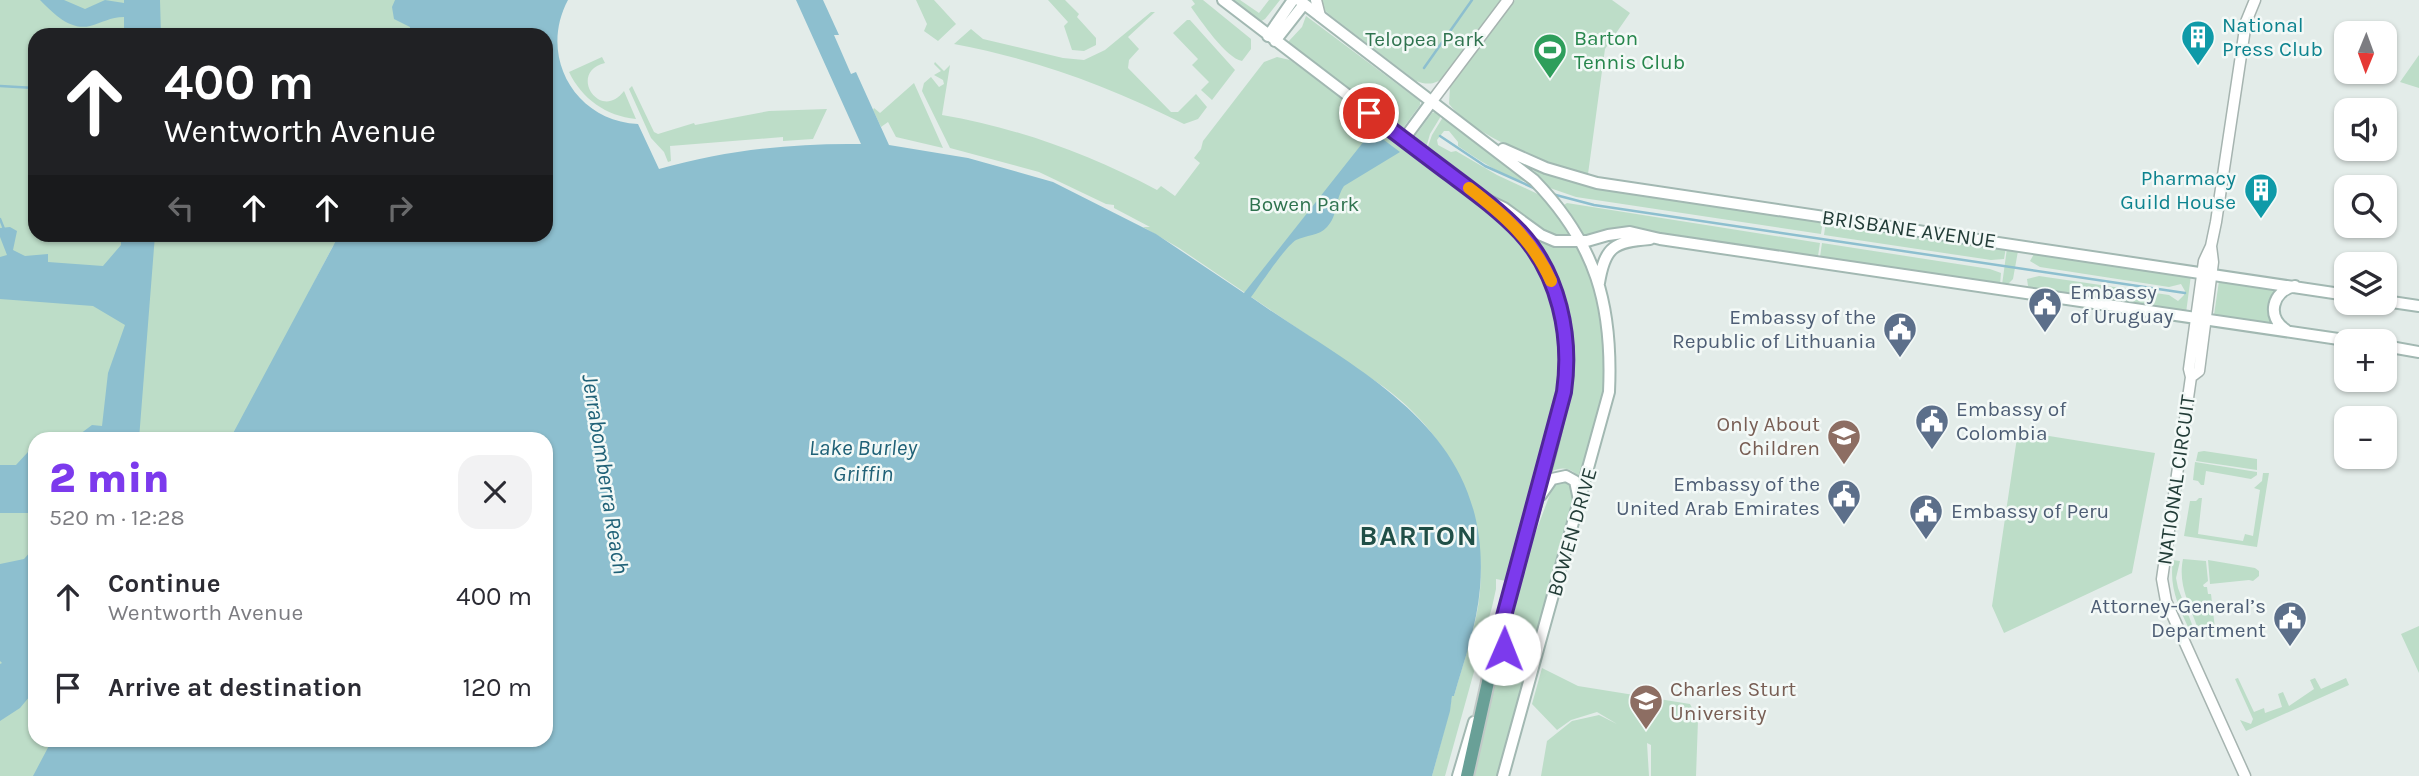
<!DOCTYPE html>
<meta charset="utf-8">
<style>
:root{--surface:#fff;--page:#f2f2f3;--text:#2b2b33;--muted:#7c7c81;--accent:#7c3aed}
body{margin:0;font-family:Karla,sans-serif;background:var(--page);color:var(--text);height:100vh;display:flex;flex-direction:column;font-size:26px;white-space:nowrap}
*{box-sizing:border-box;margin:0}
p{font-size:23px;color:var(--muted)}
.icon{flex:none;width:38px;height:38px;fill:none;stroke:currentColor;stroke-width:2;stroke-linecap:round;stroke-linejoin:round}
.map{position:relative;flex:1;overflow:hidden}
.side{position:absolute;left:28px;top:432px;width:525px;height:315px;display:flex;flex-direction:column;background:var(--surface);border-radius:21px;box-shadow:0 2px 5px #0004}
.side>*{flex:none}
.banner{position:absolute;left:28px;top:28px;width:525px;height:214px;border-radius:21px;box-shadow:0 2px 5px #0004;background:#202124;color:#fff;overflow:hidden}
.needle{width:46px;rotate:181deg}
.controls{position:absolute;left:2334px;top:21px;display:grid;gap:14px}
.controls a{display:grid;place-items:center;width:63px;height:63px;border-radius:14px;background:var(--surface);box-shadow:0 2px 5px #0004;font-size:35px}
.pin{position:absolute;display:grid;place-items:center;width:60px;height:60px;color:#fff;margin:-30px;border:4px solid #fff;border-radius:50%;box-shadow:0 2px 7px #0007}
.me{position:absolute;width:77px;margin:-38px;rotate:1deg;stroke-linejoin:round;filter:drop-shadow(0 0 5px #0008)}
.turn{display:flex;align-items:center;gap:24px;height:147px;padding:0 21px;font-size:32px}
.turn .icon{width:91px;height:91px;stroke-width:2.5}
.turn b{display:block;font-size:49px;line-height:60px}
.lanes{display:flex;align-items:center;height:66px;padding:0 21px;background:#0003;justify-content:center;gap:35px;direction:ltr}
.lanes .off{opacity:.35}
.round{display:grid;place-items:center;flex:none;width:74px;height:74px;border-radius:21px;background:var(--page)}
.head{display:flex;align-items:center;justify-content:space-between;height:119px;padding:0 21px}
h1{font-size:42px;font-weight:800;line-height:52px;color:var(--accent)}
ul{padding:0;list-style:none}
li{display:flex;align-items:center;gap:21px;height:91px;padding:0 21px}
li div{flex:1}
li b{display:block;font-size:26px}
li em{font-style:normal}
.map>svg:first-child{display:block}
.green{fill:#bdddc8}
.water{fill:#8dbfcf}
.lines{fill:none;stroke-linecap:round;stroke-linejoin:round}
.stream{stroke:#8dbfcf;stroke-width:2.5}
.tertiary-casing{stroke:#a6b4b0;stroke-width:13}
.secondary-casing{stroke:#a2b8b2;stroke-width:14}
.primary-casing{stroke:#c1c9c7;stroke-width:16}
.tertiary{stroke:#fff;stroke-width:10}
.secondary{stroke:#fff;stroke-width:10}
.primary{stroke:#69a097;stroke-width:12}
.route-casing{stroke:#51269a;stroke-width:18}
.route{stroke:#7c3aed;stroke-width:12}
.slow{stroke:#f59e0b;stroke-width:12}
.labels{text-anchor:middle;stroke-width:5;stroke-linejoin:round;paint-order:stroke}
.culture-label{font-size:21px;fill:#0d838f;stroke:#f3f9f7;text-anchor:start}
.leisure-label{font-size:21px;fill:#27864d;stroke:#f3f9f7;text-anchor:start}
.park-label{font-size:21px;fill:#2f734f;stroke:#f3f9f7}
.street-label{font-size:21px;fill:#233d38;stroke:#f3f9f7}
.service-label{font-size:21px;fill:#4e5e75;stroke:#f3f9f7;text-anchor:start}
.education-label{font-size:21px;fill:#785e54;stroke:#f3f9f7;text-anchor:end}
.water-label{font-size:23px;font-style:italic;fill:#1f6177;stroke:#f3f9f7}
.district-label{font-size:28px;font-weight:bold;letter-spacing:2px;fill:#204f47;stroke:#f3f9f7}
</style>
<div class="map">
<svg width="2419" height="776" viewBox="0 0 2419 776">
<rect width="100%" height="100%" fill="#e3ece9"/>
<!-- green -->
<path class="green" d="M 0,0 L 506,0 L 531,35 L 35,35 L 35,234 L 344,235 L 333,246 L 310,290 L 255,439 L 35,439 L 35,740 L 145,740 L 112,776 L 0,776 Z
M 916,0 L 934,0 L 956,24 L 938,41 L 924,31 L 927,24 Z
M 1048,0 L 1065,0 L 1079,14 L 1077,17 L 1096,38 L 1096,45 L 1084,51 L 1072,50 L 1064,26 L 1068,22 Z
M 1192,0 L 1203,0 L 1251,39 L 1251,49 L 1242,61 C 1226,58 1201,21 1191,7 L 1195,4 Z
M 1230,0 L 1240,0 L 1259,13 L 1269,0 L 1280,0 L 1265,19 L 1258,23 Z
M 1319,0 L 1502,0 L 1445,76 C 1436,85 1427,85 1416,81 L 1330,15 L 1322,8 Z
M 1515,0 L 1612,0 L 1630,13 L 1605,49 L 1588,174 C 1543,162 1480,140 1449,104 L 1450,87 Z
M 1151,12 L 1155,12 L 1128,37 L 1139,49 L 1129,60 L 1128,68 L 1171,112 L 1178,112 L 1196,94 L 1207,107 L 1198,119 L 1184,124 C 1108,86 1038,60 954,44 L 971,29 L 983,39 L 1063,58 L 1084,60 L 1105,50 Z
M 1306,16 L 1420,101 L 1420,105 L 1403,128 L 1399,129 L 1288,42 L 1302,27 Z
M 1187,20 L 1190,20 L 1235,70 L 1212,100 L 1201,90 L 1209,82 L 1192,65 L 1198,59 L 1173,33 Z
M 2419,55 L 2419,88 L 2400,82 Z
M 602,57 L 605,63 C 567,72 600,123 624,91 L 636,119 C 606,116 582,99 569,72 Z
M 1277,57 L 1290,60 L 1305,71 L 1483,205 C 1534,246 1562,296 1562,362 C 1561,396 1549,430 1540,462 C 1529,502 1517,541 1506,581 L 1496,579 L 1496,589 L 1492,607 L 1445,776 L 1432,776 L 1449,712 L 1452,696 L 1454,696 C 1463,662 1477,627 1480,591 C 1486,509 1450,436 1384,387 L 1179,248 L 1143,227 L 1150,227 L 1114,208 L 1114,205 L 1106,204 L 1039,172 L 950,148 L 922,91 L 924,83 L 931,77 L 939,87 L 944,84 L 943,80 L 934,75 L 941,71 L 934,64 L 935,62 L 944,71 L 950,65 L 942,115 C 1018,128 1089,154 1157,190 L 1161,186 L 1175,196 L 1200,163 L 1194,158 L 1201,149 L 1203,141 L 1264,62 Z
M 914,83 L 943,148 L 896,137 L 888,122 L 881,127 L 873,110 L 874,108 L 880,113 Z
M 632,86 L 654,132 L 658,134 L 694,123 L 695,125 L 769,111 L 827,109 L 813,139 L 783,141 L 783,137 L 670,146 L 671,161 L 668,162 L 664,152 L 651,138 L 629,89 Z
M 1435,112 L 1441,116 L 1430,134 L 1426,148 L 1415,136 L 1432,113 Z
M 1443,117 L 1529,181 C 1513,184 1473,156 1458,146 L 1458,142 L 1449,131 L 1444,131 L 1437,140 L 1438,145 L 1451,152 L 1456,151 L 1497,175 L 1542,196 L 1574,236 L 1558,238 L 1537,228 L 1427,149 L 1432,135 Z
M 1532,169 L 1578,183 L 1823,220 L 1821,234 L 1576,197 L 1550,188 Z
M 1567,203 L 1820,243 L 1818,256 L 1633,229 L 1586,239 L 1564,205 Z
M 1826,221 L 2006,247 L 2004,259 L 1991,260 L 1824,235 Z
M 1528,233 L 1537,238 L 1579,245 L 1601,305 L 1606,387 L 1580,481 C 1575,468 1563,466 1552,471 C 1572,375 1587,320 1528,233 Z
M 1822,243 L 1990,269 L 2001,273 L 2000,285 L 1820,257 Z
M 2007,248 L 2018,251 L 2013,279 L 2006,286 L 2002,285 Z
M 2034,254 L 2191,275 L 2186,313 L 2036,290 L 2028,286 L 2027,279 L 2039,276 L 2169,295 L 2178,301 L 2184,295 L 2185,291 L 2181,284 L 2169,287 L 2040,267 L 2030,261 Z
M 2219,281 L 2279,291 L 2274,324 L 2214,315 Z
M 2018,431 L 2155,453 L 2132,573 L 2004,633 L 1992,606 Z
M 2204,451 L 2257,459 L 2257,470 L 2196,461 L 2198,452 Z
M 2195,462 L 2257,472 L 2257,475 L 2251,479 L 2206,471 L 2204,485 L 2201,485 L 2198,481 L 2193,480 Z
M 2263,473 L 2269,473 L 2257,547 L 2184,536 L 2190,501 L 2196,501 L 2199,498 L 2202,498 L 2198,534 L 2243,541 L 2245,534 L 2253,536 L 2260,490 L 2254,488 L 2262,481 Z
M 1555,481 L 1571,481 L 1574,492 L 1564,542 L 1549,596 L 1528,654 L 1519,659 L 1508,652 L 1508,642 L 1519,589 L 1532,542 Z
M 2183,559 L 2206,561 L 2208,581 L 2203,585 L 2204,587 L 2207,587 L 2208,594 L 2211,594 L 2216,637 L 2210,638 L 2204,625 L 2197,626 C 2188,602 2178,583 2183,559 Z
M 2173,560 L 2180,561 L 2176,578 L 2178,588 L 2193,627 L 2189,629 C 2178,605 2169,587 2173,560 Z
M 2208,560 L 2255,568 L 2259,571 L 2259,576 L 2253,581 L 2249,580 L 2210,584 Z
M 2419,626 L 2419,673 L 2401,634 Z
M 1499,655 C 1509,665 1515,670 1530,665 L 1499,776 L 1471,776 Z
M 1542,668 L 1578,686 L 1690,704 L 1698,720 L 1696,776 L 1651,776 L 1651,745 L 1647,743 L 1649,776 L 1541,776 L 1547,741 L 1572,721 L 1599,715 L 1617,724 L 1597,712 L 1571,720 L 1557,730 L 1532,704 Z
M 2238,678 L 2254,712 L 2264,708 L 2265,713 L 2282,707 L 2278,694 L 2283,692 L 2289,706 L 2314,689 L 2310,680 L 2315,678 L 2321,689 L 2346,678 L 2349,685 L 2246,731 L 2240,720 L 2251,724 L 2253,719 L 2235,679 Z"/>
<!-- water -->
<path class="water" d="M 40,0 L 64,0 L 85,9 L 105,0 L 124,3 L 124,0 L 160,0 L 161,35 L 124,35 L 124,17 C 110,17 102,23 90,26 C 70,31 53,13 40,0 Z
M 395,0 L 568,0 C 538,56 575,121 638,124 L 659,169 C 726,150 792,143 861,144 L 796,0 L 823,0 L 839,35 L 834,35 L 851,74 L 856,72 L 889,145 L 968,158 L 1053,182 L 1156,234 L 1244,293 L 1372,131 L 1400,152 L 1344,186 C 1335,199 1338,216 1327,227 C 1319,236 1306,235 1296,240 C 1285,247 1260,285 1251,297 C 1360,374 1493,428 1480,588 C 1477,625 1464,661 1454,696 L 1452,696 L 1450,711 L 1432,776 L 33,776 L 52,740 L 546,740 L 546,439 L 230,439 L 339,235 L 546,234 L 546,35 L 415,35 L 410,33 L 410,27 L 394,19 L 392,7 Z
M 10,227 L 17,231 L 13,250 L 25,256 L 48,254 L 48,262 L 103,266 L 121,245 L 121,235 L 155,235 L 139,439 L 64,439 L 80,434 L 92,425 L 102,426 L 108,373 L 125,325 L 93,306 L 0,299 L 0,257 L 7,255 L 0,237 L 0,228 Z
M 35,450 L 35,513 L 0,513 L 0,465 L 16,465 L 28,452 Z
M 31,551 L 35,553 L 35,566 L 32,570 L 35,572 L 35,690 L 20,708 L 0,721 L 0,664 L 2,663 L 0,661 L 0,564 L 24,559 Z"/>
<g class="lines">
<!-- stream -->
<path class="stream" d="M 1424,68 L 1472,0
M 0,86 L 35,88
M 1440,136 L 1485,166 L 1536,189
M 1552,194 L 1594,205 L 2185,293
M 0,219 L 4,229"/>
<!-- tertiary casing -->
<g class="tertiary-casing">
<path id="tertiary" d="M 1316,0 L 1320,16
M 1432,101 L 1508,0
M 2191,377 L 2199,371 L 2213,262 L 2211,246
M 2245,776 L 2166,601 L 2162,579 L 2191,377 L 2189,369 L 2204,261 L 2211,246 L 2216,222 L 2246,22 L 2255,0"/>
</g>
<!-- secondary casing -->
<g class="secondary-casing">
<path id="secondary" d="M 1223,0 L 1481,197 L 1504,208 L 1541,235 L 1555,241 L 1587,241 L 1608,235 L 1630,232 L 1660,239 L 2352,341
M 1299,0 L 1534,180 C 1596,244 1613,305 1609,392 L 1503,776
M 1268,36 L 1293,0
M 1275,41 L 1304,4
M 1404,139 L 1432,101
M 1503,149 L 1546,168 L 1597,183 L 2347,295
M 1599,283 C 1605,246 1614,242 1650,239
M 2385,301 L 2419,306
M 2286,330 C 2266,317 2272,291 2295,286
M 2385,346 L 2419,352
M 1541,495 L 1552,479 L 1566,476 L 1575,481 L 1579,500
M 1504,634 L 1505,653 L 1513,661 L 1525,661 L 1536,648
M 1490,670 C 1496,654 1499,636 1504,619 C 1510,593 1517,567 1525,542 C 1557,427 1607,309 1502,214
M 1458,776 L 1474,722"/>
</g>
<!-- primary casing -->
<g class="primary-casing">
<path id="primary" d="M 1467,776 L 1492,664"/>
</g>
<!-- tertiary -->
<use href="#tertiary" class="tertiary"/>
<!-- secondary -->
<use href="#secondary" class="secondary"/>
<!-- primary -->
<use href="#primary" class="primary"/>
</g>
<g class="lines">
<!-- route casing -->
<g class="route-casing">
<path id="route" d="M 1369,113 C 1396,133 1423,154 1450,174 C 1474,192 1499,210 1520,232 C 1559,274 1572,336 1564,392 L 1504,616 L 1504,649"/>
</g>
<!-- route -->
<use href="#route" class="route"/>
<!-- slow -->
<path class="slow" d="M 1469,188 C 1503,214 1533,240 1551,281"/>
</g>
<!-- icons -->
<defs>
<g id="building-pin" transform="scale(1.75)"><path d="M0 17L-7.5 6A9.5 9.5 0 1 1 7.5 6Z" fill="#0f9aa8" stroke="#f3f9f7"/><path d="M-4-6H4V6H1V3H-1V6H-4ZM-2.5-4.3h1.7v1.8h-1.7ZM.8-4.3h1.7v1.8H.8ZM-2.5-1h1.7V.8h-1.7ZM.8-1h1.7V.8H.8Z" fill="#fff"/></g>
<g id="stadium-pin" transform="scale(1.75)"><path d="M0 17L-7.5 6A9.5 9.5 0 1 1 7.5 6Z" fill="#2e9e5b" stroke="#f3f9f7"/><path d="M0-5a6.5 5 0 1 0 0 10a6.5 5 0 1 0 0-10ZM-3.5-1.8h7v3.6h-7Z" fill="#fff"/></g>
<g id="civic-pin" transform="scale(1.75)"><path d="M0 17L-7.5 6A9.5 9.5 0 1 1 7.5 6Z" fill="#5c6f8a" stroke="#f3f9f7"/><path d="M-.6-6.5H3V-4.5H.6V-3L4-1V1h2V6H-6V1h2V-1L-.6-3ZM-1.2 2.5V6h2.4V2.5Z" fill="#fff"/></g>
<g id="school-pin" transform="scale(1.75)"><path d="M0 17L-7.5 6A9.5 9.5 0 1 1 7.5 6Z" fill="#8d6e63" stroke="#f3f9f7"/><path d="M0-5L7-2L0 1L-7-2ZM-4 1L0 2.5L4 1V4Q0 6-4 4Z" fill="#fff"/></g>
<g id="university-pin" transform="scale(1.75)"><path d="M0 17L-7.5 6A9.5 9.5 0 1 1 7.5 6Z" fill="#8d6e63" stroke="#f3f9f7"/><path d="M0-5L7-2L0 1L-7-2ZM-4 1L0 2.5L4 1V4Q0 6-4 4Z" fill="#fff"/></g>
</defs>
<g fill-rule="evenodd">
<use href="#building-pin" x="2198" y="37"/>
<use href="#stadium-pin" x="1550" y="50"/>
<use href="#building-pin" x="2261" y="190"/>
<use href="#civic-pin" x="2045" y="304"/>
<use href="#civic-pin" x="1900" y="329"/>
<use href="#civic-pin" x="1932" y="421"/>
<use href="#school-pin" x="1844" y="436"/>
<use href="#civic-pin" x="1844" y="496"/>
<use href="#civic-pin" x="1926" y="511"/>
<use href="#civic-pin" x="2290" y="618"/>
<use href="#university-pin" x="1646" y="701"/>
</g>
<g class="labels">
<!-- culture labels -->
<g class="culture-label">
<text x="2222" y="32">National<tspan x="2222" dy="24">Press Club</tspan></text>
<text x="2236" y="185" text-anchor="end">Pharmacy<tspan x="2236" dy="24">Guild House</tspan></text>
</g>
<!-- leisure labels -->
<g class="leisure-label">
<text x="1574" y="45">Barton<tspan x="1574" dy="24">Tennis Club</tspan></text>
</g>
<!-- park labels -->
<g class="park-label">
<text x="1425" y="46">Telopea Park</text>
<text x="1304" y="211">Bowen Park</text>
</g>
<!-- street labels -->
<g class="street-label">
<text transform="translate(1909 229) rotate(8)" y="7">BRISBANE AVENUE</text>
<text transform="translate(2176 480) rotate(-82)" y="7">NATIONAL CIRCUIT</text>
<text transform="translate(1572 532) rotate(-74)" y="7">BOWEN DRIVE</text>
</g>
<!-- service labels -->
<g class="service-label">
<text x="2070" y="299">Embassy<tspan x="2070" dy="24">of Uruguay</tspan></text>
<text x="1876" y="324" text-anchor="end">Embassy of the<tspan x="1876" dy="24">Republic of Lithuania</tspan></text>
<text x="1956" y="416">Embassy of<tspan x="1956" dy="24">Colombia</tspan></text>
<text x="1820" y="491" text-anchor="end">Embassy of the<tspan x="1820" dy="24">United Arab Emirates</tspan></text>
<text x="1951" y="518">Embassy of Peru</text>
<text x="2266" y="613" text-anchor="end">Attorney-General’s<tspan x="2266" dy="24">Department</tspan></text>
</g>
<!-- education labels -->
<g class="education-label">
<text x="1820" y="431">Only About<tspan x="1820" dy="24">Children</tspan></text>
<text x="1670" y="696" text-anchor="start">Charles Sturt<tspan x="1670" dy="24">University</tspan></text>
</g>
<!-- water labels -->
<g class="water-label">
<text x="863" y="455">Lake Burley<tspan x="863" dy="26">Griffin</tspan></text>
<text transform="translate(606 474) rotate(81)" y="8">Jerrabomberra Reach</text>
</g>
<!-- district labels -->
<g class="district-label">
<text x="1419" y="545">BARTON</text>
</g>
</g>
</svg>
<div class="controls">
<a><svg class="needle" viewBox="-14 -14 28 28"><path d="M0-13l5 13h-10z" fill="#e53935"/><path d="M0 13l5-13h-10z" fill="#7c7c81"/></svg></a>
<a><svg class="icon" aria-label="sound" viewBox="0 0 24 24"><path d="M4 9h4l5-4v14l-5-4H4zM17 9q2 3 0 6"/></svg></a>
<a><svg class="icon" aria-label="search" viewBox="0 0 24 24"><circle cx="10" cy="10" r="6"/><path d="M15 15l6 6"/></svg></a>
<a><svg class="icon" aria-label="layers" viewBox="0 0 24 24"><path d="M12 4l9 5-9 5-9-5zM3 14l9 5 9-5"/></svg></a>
<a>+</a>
<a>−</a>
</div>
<div class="pin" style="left:1369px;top:113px;background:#d93025"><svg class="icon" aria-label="arrive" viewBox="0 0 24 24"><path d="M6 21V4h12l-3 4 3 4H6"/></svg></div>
<svg class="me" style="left:1504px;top:649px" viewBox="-20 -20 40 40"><circle r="19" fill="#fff"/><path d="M0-13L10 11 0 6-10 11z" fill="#7c3aed"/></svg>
<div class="banner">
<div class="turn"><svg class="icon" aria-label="ahead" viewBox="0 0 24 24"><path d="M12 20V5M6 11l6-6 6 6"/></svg><div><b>400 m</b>Wentworth Avenue</div></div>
<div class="lanes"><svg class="icon off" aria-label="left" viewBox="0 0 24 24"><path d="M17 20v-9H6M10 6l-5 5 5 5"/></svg><svg class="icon" aria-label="ahead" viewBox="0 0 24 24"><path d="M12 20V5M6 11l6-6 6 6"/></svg><svg class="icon" aria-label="ahead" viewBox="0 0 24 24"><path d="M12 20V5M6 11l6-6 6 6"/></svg><svg class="icon off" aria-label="right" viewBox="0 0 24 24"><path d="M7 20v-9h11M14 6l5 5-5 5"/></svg></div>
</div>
<section class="side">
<div class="head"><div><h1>2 min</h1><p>520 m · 12:28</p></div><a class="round"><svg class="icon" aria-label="close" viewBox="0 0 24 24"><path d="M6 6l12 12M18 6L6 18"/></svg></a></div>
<ul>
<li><svg class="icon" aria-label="ahead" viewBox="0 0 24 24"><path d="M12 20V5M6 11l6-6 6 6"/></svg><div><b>Continue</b><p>Wentworth Avenue</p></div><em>400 m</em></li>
<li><svg class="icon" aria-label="arrive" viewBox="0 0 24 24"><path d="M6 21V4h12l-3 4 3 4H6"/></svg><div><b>Arrive at destination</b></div><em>120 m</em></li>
</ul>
</section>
</div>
